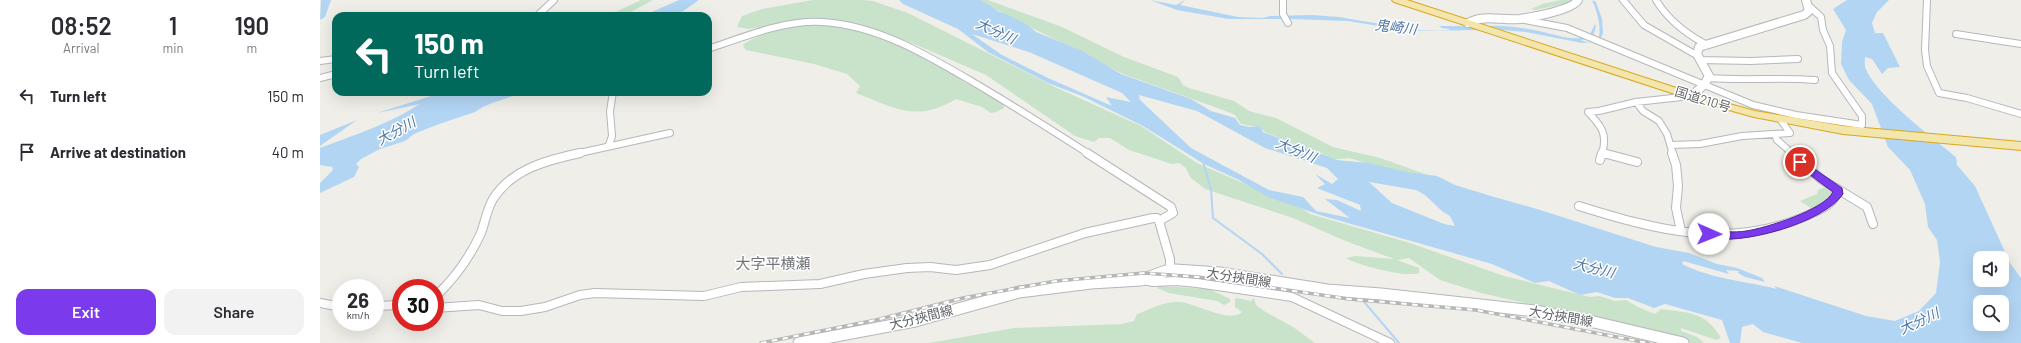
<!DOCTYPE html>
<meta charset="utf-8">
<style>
:root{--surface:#fff;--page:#f2f2f3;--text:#2b2b33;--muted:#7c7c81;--accent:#7c3aed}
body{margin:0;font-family:Barlow,"Noto Sans JP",sans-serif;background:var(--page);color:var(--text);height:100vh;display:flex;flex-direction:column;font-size:15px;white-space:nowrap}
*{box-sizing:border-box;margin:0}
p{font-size:13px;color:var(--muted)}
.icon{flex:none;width:22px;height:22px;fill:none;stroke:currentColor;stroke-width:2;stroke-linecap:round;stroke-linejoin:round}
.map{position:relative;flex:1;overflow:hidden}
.sheet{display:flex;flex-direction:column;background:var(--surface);width:320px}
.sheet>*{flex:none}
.guide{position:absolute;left:12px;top:12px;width:380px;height:84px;border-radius:12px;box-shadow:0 4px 16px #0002;background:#00695c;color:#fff;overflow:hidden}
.tools{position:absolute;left:1653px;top:251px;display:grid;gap:8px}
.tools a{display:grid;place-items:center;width:36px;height:36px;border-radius:8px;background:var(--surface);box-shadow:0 4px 16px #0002;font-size:20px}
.speed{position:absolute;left:12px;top:279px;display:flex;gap:8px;font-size:20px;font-weight:700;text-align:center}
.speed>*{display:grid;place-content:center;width:52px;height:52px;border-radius:50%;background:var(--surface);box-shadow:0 4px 16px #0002;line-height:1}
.speed small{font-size:10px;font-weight:400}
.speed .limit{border:6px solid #d22;background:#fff;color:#111}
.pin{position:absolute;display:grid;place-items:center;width:34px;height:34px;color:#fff;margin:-17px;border:2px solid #fff;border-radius:50%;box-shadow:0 1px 4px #0007}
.me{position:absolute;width:44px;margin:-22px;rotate:91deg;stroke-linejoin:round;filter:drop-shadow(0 0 3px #0008)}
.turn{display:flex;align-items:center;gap:14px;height:84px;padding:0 16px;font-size:18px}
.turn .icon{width:52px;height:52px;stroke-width:2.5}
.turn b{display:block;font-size:28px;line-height:34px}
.eta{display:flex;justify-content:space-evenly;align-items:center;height:68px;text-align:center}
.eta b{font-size:24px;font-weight:600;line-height:28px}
.primary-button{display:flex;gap:8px;margin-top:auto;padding:8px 16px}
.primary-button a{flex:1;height:46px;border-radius:12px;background:var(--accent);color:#fff;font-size:16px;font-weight:600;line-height:46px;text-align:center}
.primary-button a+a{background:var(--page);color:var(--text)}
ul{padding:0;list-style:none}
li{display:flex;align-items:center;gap:12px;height:56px;padding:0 16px}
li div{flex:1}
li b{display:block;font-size:15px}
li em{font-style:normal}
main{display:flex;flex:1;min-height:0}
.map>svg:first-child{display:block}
.green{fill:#c8e3ca}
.water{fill:#b3d5f4;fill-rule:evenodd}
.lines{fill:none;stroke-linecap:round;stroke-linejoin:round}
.stream{stroke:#b3d5f4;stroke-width:2}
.river{fill:#b3d5f4;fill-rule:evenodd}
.minor-far1-casing{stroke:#b5b7bb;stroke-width:8}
.minor-casing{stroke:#b5b7bb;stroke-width:10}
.tertiary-casing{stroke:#b5b7bb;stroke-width:10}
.secondary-casing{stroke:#b4b6ba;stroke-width:13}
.trunk-casing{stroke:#d9a71f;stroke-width:2}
.minor-far1{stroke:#fff;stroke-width:6}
.minor{stroke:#fff;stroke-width:8}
.tertiary{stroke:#fff;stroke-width:8}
.secondary{stroke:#fff;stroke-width:11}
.trunk{fill:#f2e6ac;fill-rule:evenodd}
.rail-casing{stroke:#b5b6b6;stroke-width:3.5}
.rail{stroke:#fff;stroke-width:2;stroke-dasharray:5.5;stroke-linecap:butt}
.route{fill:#7c3aed;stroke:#51269a}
.labels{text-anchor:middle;stroke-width:3;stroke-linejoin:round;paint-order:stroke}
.street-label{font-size:13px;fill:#5f6266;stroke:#fff}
.water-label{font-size:14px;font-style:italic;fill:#5177a5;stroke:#fff}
.quarter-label{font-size:15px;fill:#717478;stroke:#fff}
</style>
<main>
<section class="sheet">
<div class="eta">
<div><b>08:52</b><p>Arrival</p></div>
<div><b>1</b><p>min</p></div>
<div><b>190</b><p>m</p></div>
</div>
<ul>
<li><svg class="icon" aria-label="left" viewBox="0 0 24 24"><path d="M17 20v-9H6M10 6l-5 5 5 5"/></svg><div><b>Turn left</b></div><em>150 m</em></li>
<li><svg class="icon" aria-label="arrive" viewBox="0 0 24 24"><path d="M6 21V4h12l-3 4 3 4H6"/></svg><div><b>Arrive at destination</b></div><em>40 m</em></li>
</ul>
<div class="primary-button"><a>Exit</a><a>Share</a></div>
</section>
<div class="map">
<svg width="1701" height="343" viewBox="0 0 1701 343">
<rect width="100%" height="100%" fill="#efeee8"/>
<!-- green -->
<path class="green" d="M 321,0 L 333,0 L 303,16 L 287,16 Z
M 493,0 L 543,0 L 553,1 L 588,13 L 735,87 L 821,126 L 877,163 L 911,178 L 972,202 L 990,214 L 1090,243 L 1184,276 L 1270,297 L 1279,296 L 1295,301 L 1306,300 L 1318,307 L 1335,314 L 1341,309 C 1369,313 1385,311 1401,338 L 1396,340 L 1361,328 L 1361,331 L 1377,337 L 1384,343 L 1350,343 L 1240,311 L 1161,293 L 1120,280 L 1089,258 L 1077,260 L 1099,268 L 1099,273 C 1086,278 1037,265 1026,258 L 1036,256 L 1074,259 L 1023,240 L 973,218 L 885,189 L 870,177 L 866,168 L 859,163 L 852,164 L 809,150 L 790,138 L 779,138 L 774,142 L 755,136 L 666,75 L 592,43 L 557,31 L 535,24 L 462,23 L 429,29 L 417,27 L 422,16 L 442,9 Z
M 657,0 L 668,0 L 742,27 L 804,57 L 858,77 L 863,85 L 869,88 L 914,101 L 929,111 L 956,118 L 1013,147 L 1060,158 L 1111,176 L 1073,171 L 1029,158 L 1012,160 L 1005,157 L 1003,154 L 947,133 L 938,127 L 921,124 L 915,115 L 903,110 L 803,74 Z
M 1241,0 L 1254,0 L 1249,3 L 1215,10 L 1211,9 L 1222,4 Z
M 504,24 L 537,30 L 583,47 L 620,64 L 644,82 L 684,103 L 684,108 L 676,112 L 671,113 L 662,107 L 636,99 C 596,123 575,108 536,93 L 540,86 L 527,74 L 494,64 L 426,50 L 423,47 L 424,44 C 448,28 476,26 504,24 Z
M 1508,186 L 1515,191 L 1510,200 L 1494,210 L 1480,201 L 1497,194 L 1498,190 Z
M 840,286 L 889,289 L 910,299 L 910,302 L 904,305 L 897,301 L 849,293 L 837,288 Z
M 917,298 L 931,301 L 934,298 L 936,305 L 944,311 L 973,327 L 995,343 L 609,343 L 694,328 L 802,324 L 814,321 L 817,314 C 830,309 845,301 859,302 C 876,303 910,324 922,312 L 915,307 L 915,299 Z"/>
<!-- water -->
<path class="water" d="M 359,0 L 379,0 L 356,16 L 323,16 Z
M 579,0 L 660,0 C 667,3 672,7 679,12 C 682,13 685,13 688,15 C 697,20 708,24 716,32 L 762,51 L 801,74 L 871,99 L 891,111 L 915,118 L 920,125 L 930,127 L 940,126 L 943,132 L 1017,160 L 1049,163 L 1086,172 L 1117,176 L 1135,185 L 1171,196 L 1217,209 L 1336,247 L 1369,253 L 1397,264 L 1417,268 L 1442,278 L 1445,282 L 1425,277 L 1418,273 L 1419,271 L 1406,270 L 1409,274 L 1363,261 L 1362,264 C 1391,279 1425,281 1457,289 L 1454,286 L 1546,316 L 1575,321 L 1599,311 L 1616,293 L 1620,262 L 1617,240 L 1608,227 L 1605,204 L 1590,170 L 1568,147 L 1552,104 L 1529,80 L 1521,64 L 1522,42 L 1526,30 L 1513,9 L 1527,0 L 1569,0 L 1557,12 L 1552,23 L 1555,33 L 1563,33 L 1580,67 L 1568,68 L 1562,74 L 1552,59 L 1545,57 C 1545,61 1544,66 1546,69 C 1556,95 1613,138 1636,157 L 1637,165 L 1655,186 L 1690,263 L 1701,278 L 1701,343 L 1482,343 L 1443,332 L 1433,324 L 1422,327 L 1420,343 L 1410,343 L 1402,320 L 1345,304 L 1334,308 L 1308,298 L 1295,298 L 1277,292 L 1260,295 L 1229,281 L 1215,283 L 1172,264 L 1003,216 L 948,197 L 919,180 L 884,164 L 823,126 L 762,96 L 728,83 L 668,52 L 638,29 L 583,4 ZM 652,34 L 709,52 L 802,93 L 811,102 L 786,97 L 792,106 L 728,78 L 682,55 ZM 819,95 L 877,111 L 945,148 L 1007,168 L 1018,179 L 1012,184 L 995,174 L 1005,184 L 997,188 L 1040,205 L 1041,211 L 1017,200 L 1005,199 L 1030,218 L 996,211 L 983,197 L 949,190 L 871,148 L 817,97 L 820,99 ZM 1049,182 L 1096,190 L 1105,195 L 1123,212 L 1130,216 L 1135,226 L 1124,224 L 1072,203 ZM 1660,258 L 1682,258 L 1682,280 L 1660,280 ZM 1660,302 L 1682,302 L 1682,324 L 1660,324 Z
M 830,0 L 856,5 L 865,0 L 860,5 L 918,17 L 943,18 L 950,16 L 992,15 L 1019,17 L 1096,30 L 1128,31 L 1129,29 L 1122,28 L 1119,26 L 1149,26 L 1163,30 L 1090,31 L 1028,21 L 971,19 L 909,19 L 857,10 Z
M 1272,0 L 1276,2 L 1282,19 L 1283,33 L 1281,38 L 1273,43 L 1262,43 L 1206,32 L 1182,30 L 1169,26 C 1189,25 1211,29 1231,34 C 1244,37 1256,41 1269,36 L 1275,24 L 1276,26 L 1273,37 L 1261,40 C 1290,54 1278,12 1272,0 Z
M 124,92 L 201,92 C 187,100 168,102 155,112 L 119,124 L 94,134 L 85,141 L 60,149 L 41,159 L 36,164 L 39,167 L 34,177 L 0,193 L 0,183 L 13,170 L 12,167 L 0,165 L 0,148 C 34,135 69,124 100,104 L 57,113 Z
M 37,120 L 0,146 L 0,135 Z"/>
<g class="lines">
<!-- stream -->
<path class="stream" d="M 883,162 L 891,189 L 893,218 L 942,254 L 962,274
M 1040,297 L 1079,343"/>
<!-- river -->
<path class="river" d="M 1,0 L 11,0 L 5,17 L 0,20 Z"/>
<!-- minor-far1 casing -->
<g class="minor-far1-casing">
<path id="minor-far1" d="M 963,0 L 963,14 L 968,23
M 1303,0 L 1324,25 L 1378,56
M 1336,0 C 1348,20 1365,33 1385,44
M 1607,0 L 1605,50 L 1607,66 L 1619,93 L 1647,98 L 1701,114
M 1488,5 L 1501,17 L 1503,30 L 1510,46 L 1512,73 L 1542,116 L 1542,125
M 217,16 L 234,0
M 1205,20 L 1247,28 L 1433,105 L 1476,115 L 1542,125
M 1636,34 L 1701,44
M 388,49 C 424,37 463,20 502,22 C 557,25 607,55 653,82 C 692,105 730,129 769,154
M 1380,60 L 1431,61 L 1478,59
M 0,61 L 16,59
M 0,78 L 16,74
M 1389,78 C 1424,81 1460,77 1495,80
M 1316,102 L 1323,111 L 1339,121 L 1347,134 L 1353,154
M 1268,112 L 1279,111 L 1316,102 L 1371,96
M 1268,112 C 1281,126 1288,133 1282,154
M 1455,134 L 1457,140 L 1473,154
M 289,145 L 292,136 L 290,111 L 293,92
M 1351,145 L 1380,144 L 1422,136 L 1470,133 L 1460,119
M 1283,153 L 1286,154
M 255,154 L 350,133"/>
</g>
<!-- minor casing -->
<g class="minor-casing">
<path id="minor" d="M 767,153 L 851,207 L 853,213 L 839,221
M 1283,153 L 1317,162
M 1352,153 L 1356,165 L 1358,186 L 1356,208 L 1361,231
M 1471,153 L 1501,179 L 1547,207 L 1553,224
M 1280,160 L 1282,153
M 1259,206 C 1336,230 1408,250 1486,216 C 1499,210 1514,205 1518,190
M 823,280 L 833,282 L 856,281 L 877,283 L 972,297 L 1070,343
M 115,297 C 134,279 150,257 161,233 C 165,222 167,209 173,199 C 192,169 227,160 260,153
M 0,303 L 21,307
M 55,306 L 81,305
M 115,308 L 159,305 L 182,311 L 201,311 L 225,307 L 260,295 L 275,293 L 384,296 L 421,287 L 500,284 L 544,274 L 587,268 L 610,267 L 636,270 L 670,265 L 765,233 L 833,218 L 837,218 L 839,221 L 850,259 L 850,267 L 846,271"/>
</g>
<!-- tertiary casing -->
<g class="tertiary-casing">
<path id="tertiary" d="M 1148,23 C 1164,14 1182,21 1200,19 C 1212,17 1253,10 1258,0
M 1371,96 L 1384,85 L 1389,76 L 1377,54 L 1379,47 L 1484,15 L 1489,11 L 1486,0"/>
</g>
<!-- secondary casing -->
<g class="secondary-casing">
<path id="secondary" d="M 479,343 L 595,321 L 699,292 L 771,283 L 821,280 L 846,271 L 855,270 L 900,273 L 1007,290 L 1061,294 L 1215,311 L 1274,322 L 1363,343"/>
</g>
<!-- trunk casing -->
<g class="trunk-casing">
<path id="trunk" d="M 1072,0 L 1087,0 L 1384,97 L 1435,111 L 1523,126 L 1701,142 L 1701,150 L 1523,134 L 1434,117 L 1376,101 L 1074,2 Z"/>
</g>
<!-- minor-far1 -->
<use href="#minor-far1" class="minor-far1"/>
<!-- minor -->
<use href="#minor" class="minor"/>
<!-- tertiary -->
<use href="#tertiary" class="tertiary"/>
<!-- secondary -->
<use href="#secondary" class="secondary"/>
<!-- trunk -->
<use href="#trunk" class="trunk"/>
<!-- rail casing -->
<g class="rail-casing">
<path id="rail" d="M 441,343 L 556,320 L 643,298 L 736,281 L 824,273 L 878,277 L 1029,299 L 1156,310 L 1328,343"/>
</g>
<!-- rail -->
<use href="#rail" class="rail"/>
</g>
<!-- route -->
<path class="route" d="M 1480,159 L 1522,188 L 1523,194 C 1504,223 1418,247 1385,237 L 1384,234 L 1385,232 L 1389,231 C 1401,231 1414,233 1426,231 C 1446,228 1504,210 1513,192 L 1498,181 L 1477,164 L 1477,160 Z"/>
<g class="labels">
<!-- street labels -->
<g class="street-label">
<text transform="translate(1383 99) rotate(17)" y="5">国道210号</text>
<text transform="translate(919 277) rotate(9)" y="5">大分挾間線</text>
<text transform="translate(1241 316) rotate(10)" y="5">大分挾間線</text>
<text transform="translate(601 317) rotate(-14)" y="5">大分挾間線</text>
</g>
<!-- water labels -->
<g class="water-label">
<text transform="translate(1076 27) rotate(7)" y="5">鬼崎川</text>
<text transform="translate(676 31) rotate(24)" y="5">大分川</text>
<text transform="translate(76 131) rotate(-29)" y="5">大分川</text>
<text transform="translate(976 150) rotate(23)" y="5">大分川</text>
<text transform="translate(1274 268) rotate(14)" y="5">大分川</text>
<text transform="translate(1599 321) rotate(-25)" y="5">大分川</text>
</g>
<!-- quarter labels -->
<g class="quarter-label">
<text x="453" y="269">大字平横瀬</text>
</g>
</g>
</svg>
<div class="tools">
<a><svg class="icon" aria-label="sound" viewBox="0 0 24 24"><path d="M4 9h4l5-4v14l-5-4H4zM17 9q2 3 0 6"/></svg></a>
<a><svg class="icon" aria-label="search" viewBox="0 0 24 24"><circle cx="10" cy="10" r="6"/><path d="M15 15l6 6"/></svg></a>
</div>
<div class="speed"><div>26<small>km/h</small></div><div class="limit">30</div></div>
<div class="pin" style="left:1480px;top:162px;background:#d93025"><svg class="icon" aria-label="arrive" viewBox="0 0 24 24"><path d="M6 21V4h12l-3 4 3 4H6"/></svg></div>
<svg class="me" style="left:1389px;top:234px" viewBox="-20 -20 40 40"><circle r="19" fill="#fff"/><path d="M0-13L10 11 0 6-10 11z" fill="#7c3aed"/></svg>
<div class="guide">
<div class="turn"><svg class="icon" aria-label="left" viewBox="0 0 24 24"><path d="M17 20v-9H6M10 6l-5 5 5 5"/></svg><div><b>150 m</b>Turn left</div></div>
</div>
</div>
</main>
